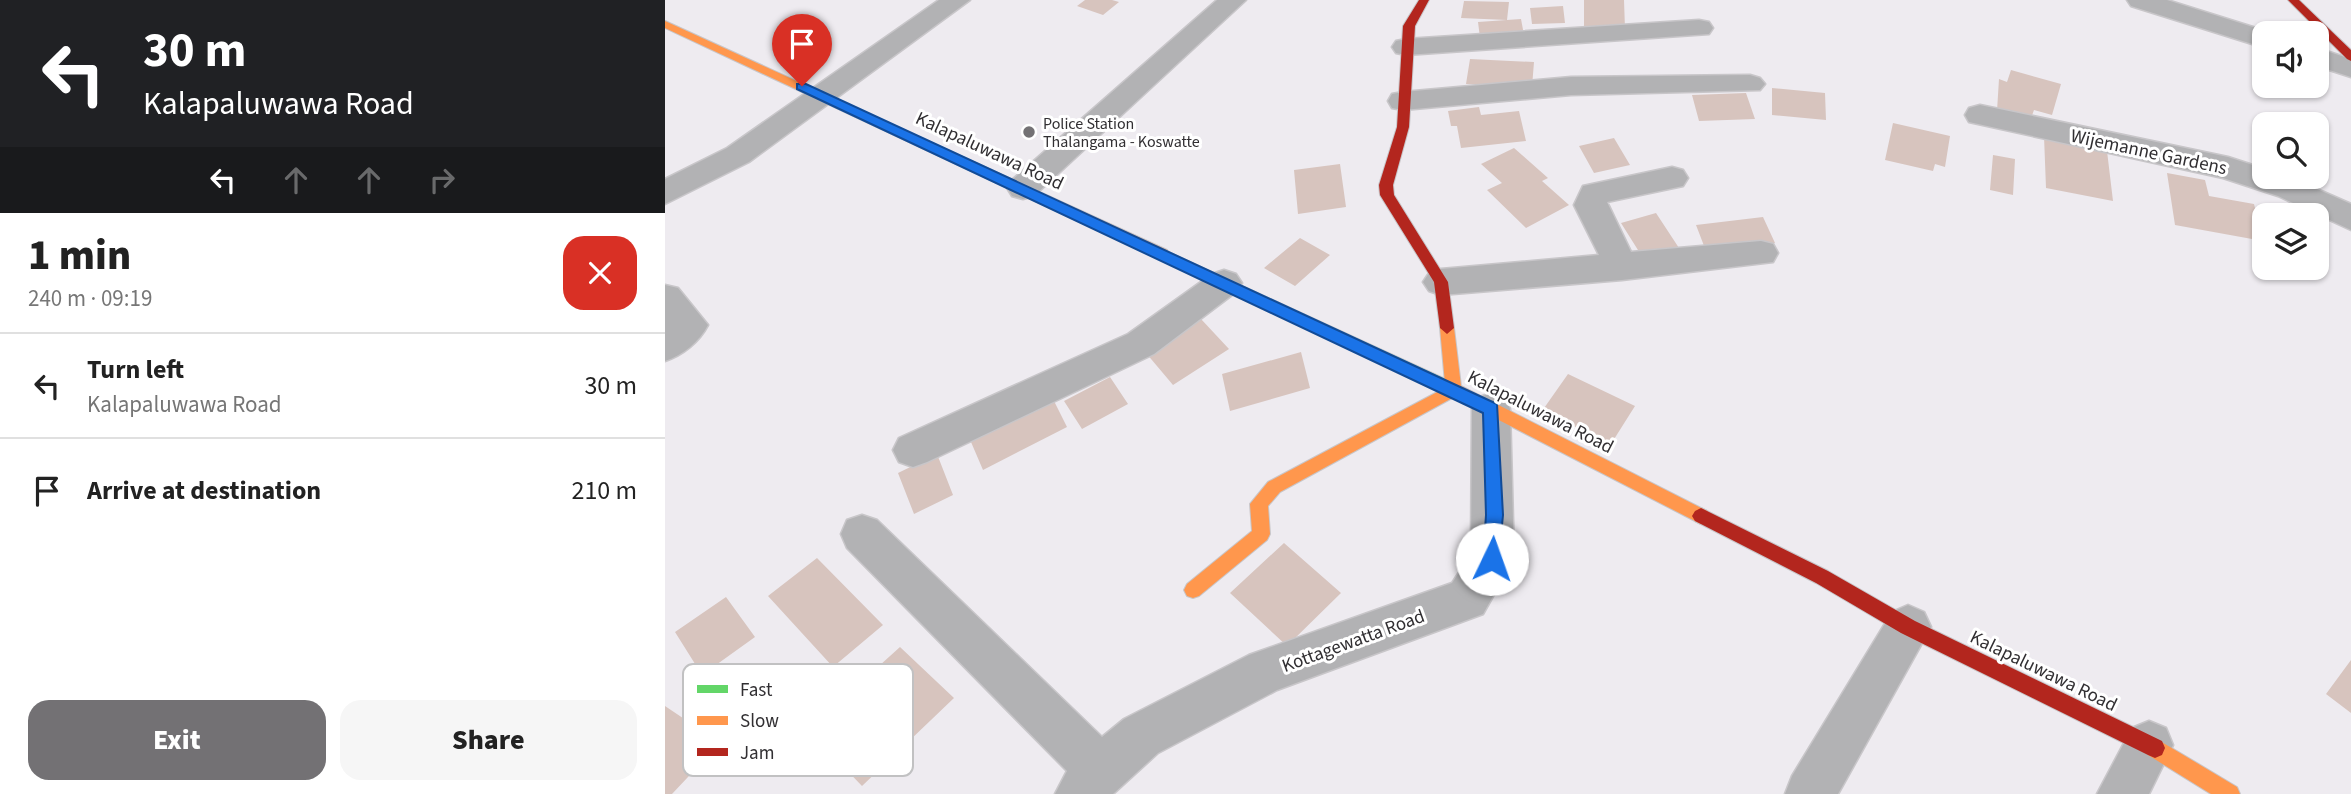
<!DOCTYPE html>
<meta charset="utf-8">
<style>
:root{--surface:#fff;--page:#f6f6f6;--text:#222;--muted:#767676;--line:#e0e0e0;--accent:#737174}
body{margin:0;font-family:"Source Sans 3",sans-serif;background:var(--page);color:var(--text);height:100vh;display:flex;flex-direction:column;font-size:26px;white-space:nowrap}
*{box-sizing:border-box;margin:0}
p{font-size:23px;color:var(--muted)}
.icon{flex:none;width:38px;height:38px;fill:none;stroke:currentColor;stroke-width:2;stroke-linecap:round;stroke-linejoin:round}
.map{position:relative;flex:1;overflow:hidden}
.side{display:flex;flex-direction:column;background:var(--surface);width:665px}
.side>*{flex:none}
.top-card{background:#202124;color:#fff;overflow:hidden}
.tools{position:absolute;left:1587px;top:21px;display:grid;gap:14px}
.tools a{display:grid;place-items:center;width:77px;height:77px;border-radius:14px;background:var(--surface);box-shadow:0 2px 5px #0004;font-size:35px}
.pin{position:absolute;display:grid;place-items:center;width:60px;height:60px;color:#fff;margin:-72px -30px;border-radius:50% 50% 50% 0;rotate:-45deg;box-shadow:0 0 7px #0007}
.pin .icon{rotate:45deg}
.me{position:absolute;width:77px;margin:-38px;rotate:3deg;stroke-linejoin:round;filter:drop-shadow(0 0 5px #0008)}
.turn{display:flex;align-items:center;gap:24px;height:147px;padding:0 28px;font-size:32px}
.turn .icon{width:91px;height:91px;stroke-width:2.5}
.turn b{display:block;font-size:49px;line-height:60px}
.lanes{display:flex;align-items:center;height:66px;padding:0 28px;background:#0003;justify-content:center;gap:35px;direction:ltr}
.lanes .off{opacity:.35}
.round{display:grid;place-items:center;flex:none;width:74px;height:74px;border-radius:21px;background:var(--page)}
.head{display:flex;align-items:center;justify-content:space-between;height:119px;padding:0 28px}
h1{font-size:42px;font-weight:800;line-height:52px}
.primary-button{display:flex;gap:14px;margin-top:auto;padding:14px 28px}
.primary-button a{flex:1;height:80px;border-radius:21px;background:var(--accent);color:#fff;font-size:28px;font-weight:800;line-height:80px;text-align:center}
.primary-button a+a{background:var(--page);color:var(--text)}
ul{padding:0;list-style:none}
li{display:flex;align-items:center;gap:21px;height:105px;padding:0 28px;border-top:2px solid var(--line)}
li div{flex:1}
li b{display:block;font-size:26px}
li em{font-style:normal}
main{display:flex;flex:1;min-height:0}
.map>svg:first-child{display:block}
.building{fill:#d7c4be}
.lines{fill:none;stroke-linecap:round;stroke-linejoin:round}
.street-casing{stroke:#c8c6c9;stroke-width:3}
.fast-casing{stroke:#c8c6c9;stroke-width:2}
.slow-casing{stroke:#c8c6c9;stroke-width:2}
.jam-casing{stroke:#c8c6c9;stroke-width:2}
.street{fill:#b2b2b4;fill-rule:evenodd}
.fast{fill:#63d668;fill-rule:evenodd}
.slow{fill:#ff974d;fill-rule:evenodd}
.jam{fill:#b3261e;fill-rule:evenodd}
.route{fill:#1a73e8;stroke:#114b97;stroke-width:2}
.poi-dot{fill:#737174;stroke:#fff;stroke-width:2.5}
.labels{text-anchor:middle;stroke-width:6;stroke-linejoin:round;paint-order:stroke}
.far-poi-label{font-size:16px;fill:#312f32;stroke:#fff;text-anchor:start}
.street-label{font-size:19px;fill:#312f32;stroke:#fff}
.key{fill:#fff;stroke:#c1c1c2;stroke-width:2}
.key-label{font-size:19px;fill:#312f32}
</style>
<main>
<section class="side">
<div class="top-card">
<div class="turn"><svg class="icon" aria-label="left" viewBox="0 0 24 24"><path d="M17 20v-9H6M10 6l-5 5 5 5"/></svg><div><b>30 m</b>Kalapaluwawa Road</div></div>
<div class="lanes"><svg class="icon" aria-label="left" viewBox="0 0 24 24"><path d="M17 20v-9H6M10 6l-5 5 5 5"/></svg><svg class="icon off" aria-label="ahead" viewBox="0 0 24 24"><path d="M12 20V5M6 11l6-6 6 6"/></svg><svg class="icon off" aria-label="ahead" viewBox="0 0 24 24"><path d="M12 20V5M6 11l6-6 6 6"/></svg><svg class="icon off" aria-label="right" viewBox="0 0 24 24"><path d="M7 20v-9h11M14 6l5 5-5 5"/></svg></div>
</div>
<div class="head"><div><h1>1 min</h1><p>240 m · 09:19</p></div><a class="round" style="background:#d93025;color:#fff"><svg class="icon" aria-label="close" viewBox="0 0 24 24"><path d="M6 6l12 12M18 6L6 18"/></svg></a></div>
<ul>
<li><svg class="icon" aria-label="left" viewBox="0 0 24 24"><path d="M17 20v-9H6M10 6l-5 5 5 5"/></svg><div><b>Turn left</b><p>Kalapaluwawa Road</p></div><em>30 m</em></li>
<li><svg class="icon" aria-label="arrive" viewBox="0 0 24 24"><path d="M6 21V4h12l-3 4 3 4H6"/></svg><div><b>Arrive at destination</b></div><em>210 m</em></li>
</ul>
<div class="primary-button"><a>Exit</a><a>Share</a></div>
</section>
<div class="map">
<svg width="1686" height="794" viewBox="0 0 1686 794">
<rect width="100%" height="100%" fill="#eeebf0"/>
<!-- building -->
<path class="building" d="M 420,0 L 447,0 L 454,2 L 438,15 L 412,6 Z
M 919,0 L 959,0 L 960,29 L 919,27 Z
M 799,1 L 844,2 L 842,20 L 796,18 Z
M 898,6 L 900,23 L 867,24 L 865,8 Z
M 856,19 L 859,35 L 815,38 L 813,22 Z
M 805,59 L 869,62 L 867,87 L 801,84 Z
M 1346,70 L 1396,84 L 1387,115 L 1369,110 L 1365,121 L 1332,111 L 1334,79 L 1342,82 Z
M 1107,88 L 1160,93 L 1161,120 L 1107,115 Z
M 1081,93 L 1090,119 L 1034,121 L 1027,95 Z
M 814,107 L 816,115 L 854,111 L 861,141 L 796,148 L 792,126 L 786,126 L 783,111 Z
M 1228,123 L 1285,136 L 1280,167 L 1270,164 L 1268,171 L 1220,160 Z
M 1379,136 L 1442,151 L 1448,201 L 1381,188 Z
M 949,138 L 965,165 L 929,173 L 914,146 Z
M 849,148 L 883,178 L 877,181 L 904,205 L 861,228 L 822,190 L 837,183 L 816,164 Z
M 1328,155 L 1350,159 L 1348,195 L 1325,190 Z
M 675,164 L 681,207 L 633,214 L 629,170 Z
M 1502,173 L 1540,180 L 1544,196 L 1589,204 L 1598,241 L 1510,225 Z
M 991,213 L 1014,248 L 978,258 L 956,223 Z
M 1098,217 L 1110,243 L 1041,251 L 1031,225 Z
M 635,238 L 665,255 L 630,286 L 599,268 Z
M 536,319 L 564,349 L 508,385 L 481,353 Z
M 636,352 L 645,388 L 565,411 L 557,374 Z
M 903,374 L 970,406 L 946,444 L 877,411 Z
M 445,377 L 463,404 L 417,429 L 399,401 Z
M 389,401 L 402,427 L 318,470 L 306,442 Z
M 272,454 L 288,495 L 249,514 L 233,473 Z
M 619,543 L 676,593 L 622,646 L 565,593 Z
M 152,558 L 218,625 L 168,667 L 103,596 Z
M 61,597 L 90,637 L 37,675 L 10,632 Z
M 235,647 L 289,698 L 197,786 L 143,730 Z
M 1686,660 L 1686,713 L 1661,694 Z
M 0,706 L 55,743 L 7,794 L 0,794 Z"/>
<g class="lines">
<!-- street casing -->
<g class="street-casing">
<path id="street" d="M 274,0 L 305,0 L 84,162 L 0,204 L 0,179 L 62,148 Z
M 552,0 L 581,0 L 369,196 L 358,199 L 347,196 L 342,188 L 347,180 Z
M 1462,0 L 1502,0 L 1607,33 L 1600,33 L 1600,48 L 1466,6 Z
M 1034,20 L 1044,22 L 1048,28 L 1044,34 L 741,55 L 731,53 L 727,47 L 731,41 L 741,39 Z
M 1652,48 L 1686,59 L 1686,77 L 1652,66 Z
M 1085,75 L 1095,78 L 1100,84 L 1095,90 L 906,95 L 738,110 L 727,108 L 723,101 L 727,94 L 738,92 L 906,77 Z
M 1315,105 L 1563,157 L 1600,169 L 1600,177 L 1625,177 L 1686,204 L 1686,230 L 1613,196 L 1558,178 L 1304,122 L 1300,115 L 1304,108 Z
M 1007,167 L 1018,170 L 1023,178 L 1018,186 L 942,202 L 966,252 L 1096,241 L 1108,244 L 1113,253 L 1108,262 L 957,280 L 776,295 L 764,291 L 758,282 L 764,273 L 776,269 L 934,255 L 909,205 L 918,186 Z
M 559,270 L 571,274 L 577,283 L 571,292 L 489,354 L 262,462 L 248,467 L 234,462 L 228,450 L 234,438 L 463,334 L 547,274 Z
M 0,285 L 13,288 L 43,325 C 34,342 18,355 0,361 Z
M 826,393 L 840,398 L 845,409 L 849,559 L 818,614 L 612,690 L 493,753 L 448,794 L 390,794 L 402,771 L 182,548 L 176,534 L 182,520 L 197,515 L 212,520 L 437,737 L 459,719 L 584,655 L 787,583 L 806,554 L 807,409 L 812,398 Z
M 1243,605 L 1259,612 L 1266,627 L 1173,794 L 1120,794 L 1127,776 L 1227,612 Z
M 1484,721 L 1501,728 L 1508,745 L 1484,794 L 1432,794 L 1467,728 Z"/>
</g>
<!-- fast casing -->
<g class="fast-casing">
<path id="fast" d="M 497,249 L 791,384 L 793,388 L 791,392 L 779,392 L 492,258 L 490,254 Z"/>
</g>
<!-- slow casing -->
<g class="slow-casing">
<path id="slow" d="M 0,21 L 502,250 L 504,254 L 502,258 L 492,258 L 0,28 Z
M 782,322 L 789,328 L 796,386 L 1042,511 L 1045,516 L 1042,521 L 1036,524 L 1030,521 L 789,397 L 615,492 L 603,506 L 605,534 L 602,540 L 534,596 L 528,598 L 522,596 L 519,590 L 522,584 L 587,531 L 585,504 L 603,482 L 778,389 L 780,383 L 775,328 Z
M 1490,738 L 1572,787 L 1575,794 L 1546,794 L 1483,755 L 1480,748 L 1483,741 Z"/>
</g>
<!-- jam casing -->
<g class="jam-casing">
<path id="jam" d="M 754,0 L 764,0 L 750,26 L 744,127 L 728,185 L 729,195 L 783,282 L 789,328 L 782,334 L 775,328 L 769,282 L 715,195 L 714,185 L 732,127 L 738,26 Z
M 1623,0 L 1634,0 L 1686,50 L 1686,61 L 1682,59 Z
M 1036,508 L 1163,571 L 1250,621 L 1497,741 L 1500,748 L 1497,755 L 1490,758 L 1483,755 L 1236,633 L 1151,583 L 1030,521 L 1027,516 L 1030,511 Z"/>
</g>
<!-- street -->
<use href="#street" class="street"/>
<!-- fast -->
<use href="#fast" class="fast"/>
<!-- slow -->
<use href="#slow" class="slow"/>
<!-- jam -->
<use href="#jam" class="jam"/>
</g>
<!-- route -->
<path class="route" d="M 132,84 L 141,84 L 832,404 L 838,515 L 833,565 L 821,565 L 818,559 L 821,515 L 818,413 L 132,89 Z"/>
<!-- markers -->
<circle class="poi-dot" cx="364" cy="132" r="7"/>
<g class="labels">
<!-- far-poi labels -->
<g class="far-poi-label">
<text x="378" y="129">Police Station<tspan x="378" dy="18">Thalangama - Koswatte</tspan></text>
</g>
<!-- street labels -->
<g class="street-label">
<text transform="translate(325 150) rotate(25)" y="7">Kalapaluwawa Road</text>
<text transform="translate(1484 151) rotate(12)" y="7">Wijemanne Gardens</text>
<text transform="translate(876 411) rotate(27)" y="7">Kalapaluwawa Road</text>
<text transform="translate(688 640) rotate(-20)" y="7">Kottagewatta Road</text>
<text transform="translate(1379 670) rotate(26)" y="7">Kalapaluwawa Road</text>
</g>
</g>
<!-- legend -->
<rect x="18" y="664" width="230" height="112" rx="10" class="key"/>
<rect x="32" y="685" width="31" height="8" fill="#63d668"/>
<rect x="32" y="716" width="31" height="9" fill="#ff974d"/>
<rect x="32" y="748" width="31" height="8" fill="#b3261e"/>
<g class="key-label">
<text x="75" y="696">Fast</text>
<text x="75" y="727">Slow</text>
<text x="75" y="759">Jam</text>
</g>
</svg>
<div class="tools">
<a><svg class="icon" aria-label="sound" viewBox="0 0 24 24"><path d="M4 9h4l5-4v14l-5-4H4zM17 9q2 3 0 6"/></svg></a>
<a><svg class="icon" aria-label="search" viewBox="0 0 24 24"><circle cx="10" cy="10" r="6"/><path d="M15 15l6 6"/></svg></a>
<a><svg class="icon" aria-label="layers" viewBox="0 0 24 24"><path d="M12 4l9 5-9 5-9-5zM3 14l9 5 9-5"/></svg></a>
</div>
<div class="pin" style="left:137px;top:86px;background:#d93025"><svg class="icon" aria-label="arrive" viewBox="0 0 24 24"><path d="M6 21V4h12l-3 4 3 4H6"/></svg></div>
<svg class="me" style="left:827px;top:559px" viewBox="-20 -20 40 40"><circle r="19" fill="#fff"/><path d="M0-13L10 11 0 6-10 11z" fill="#1a73e8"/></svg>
</div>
</main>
